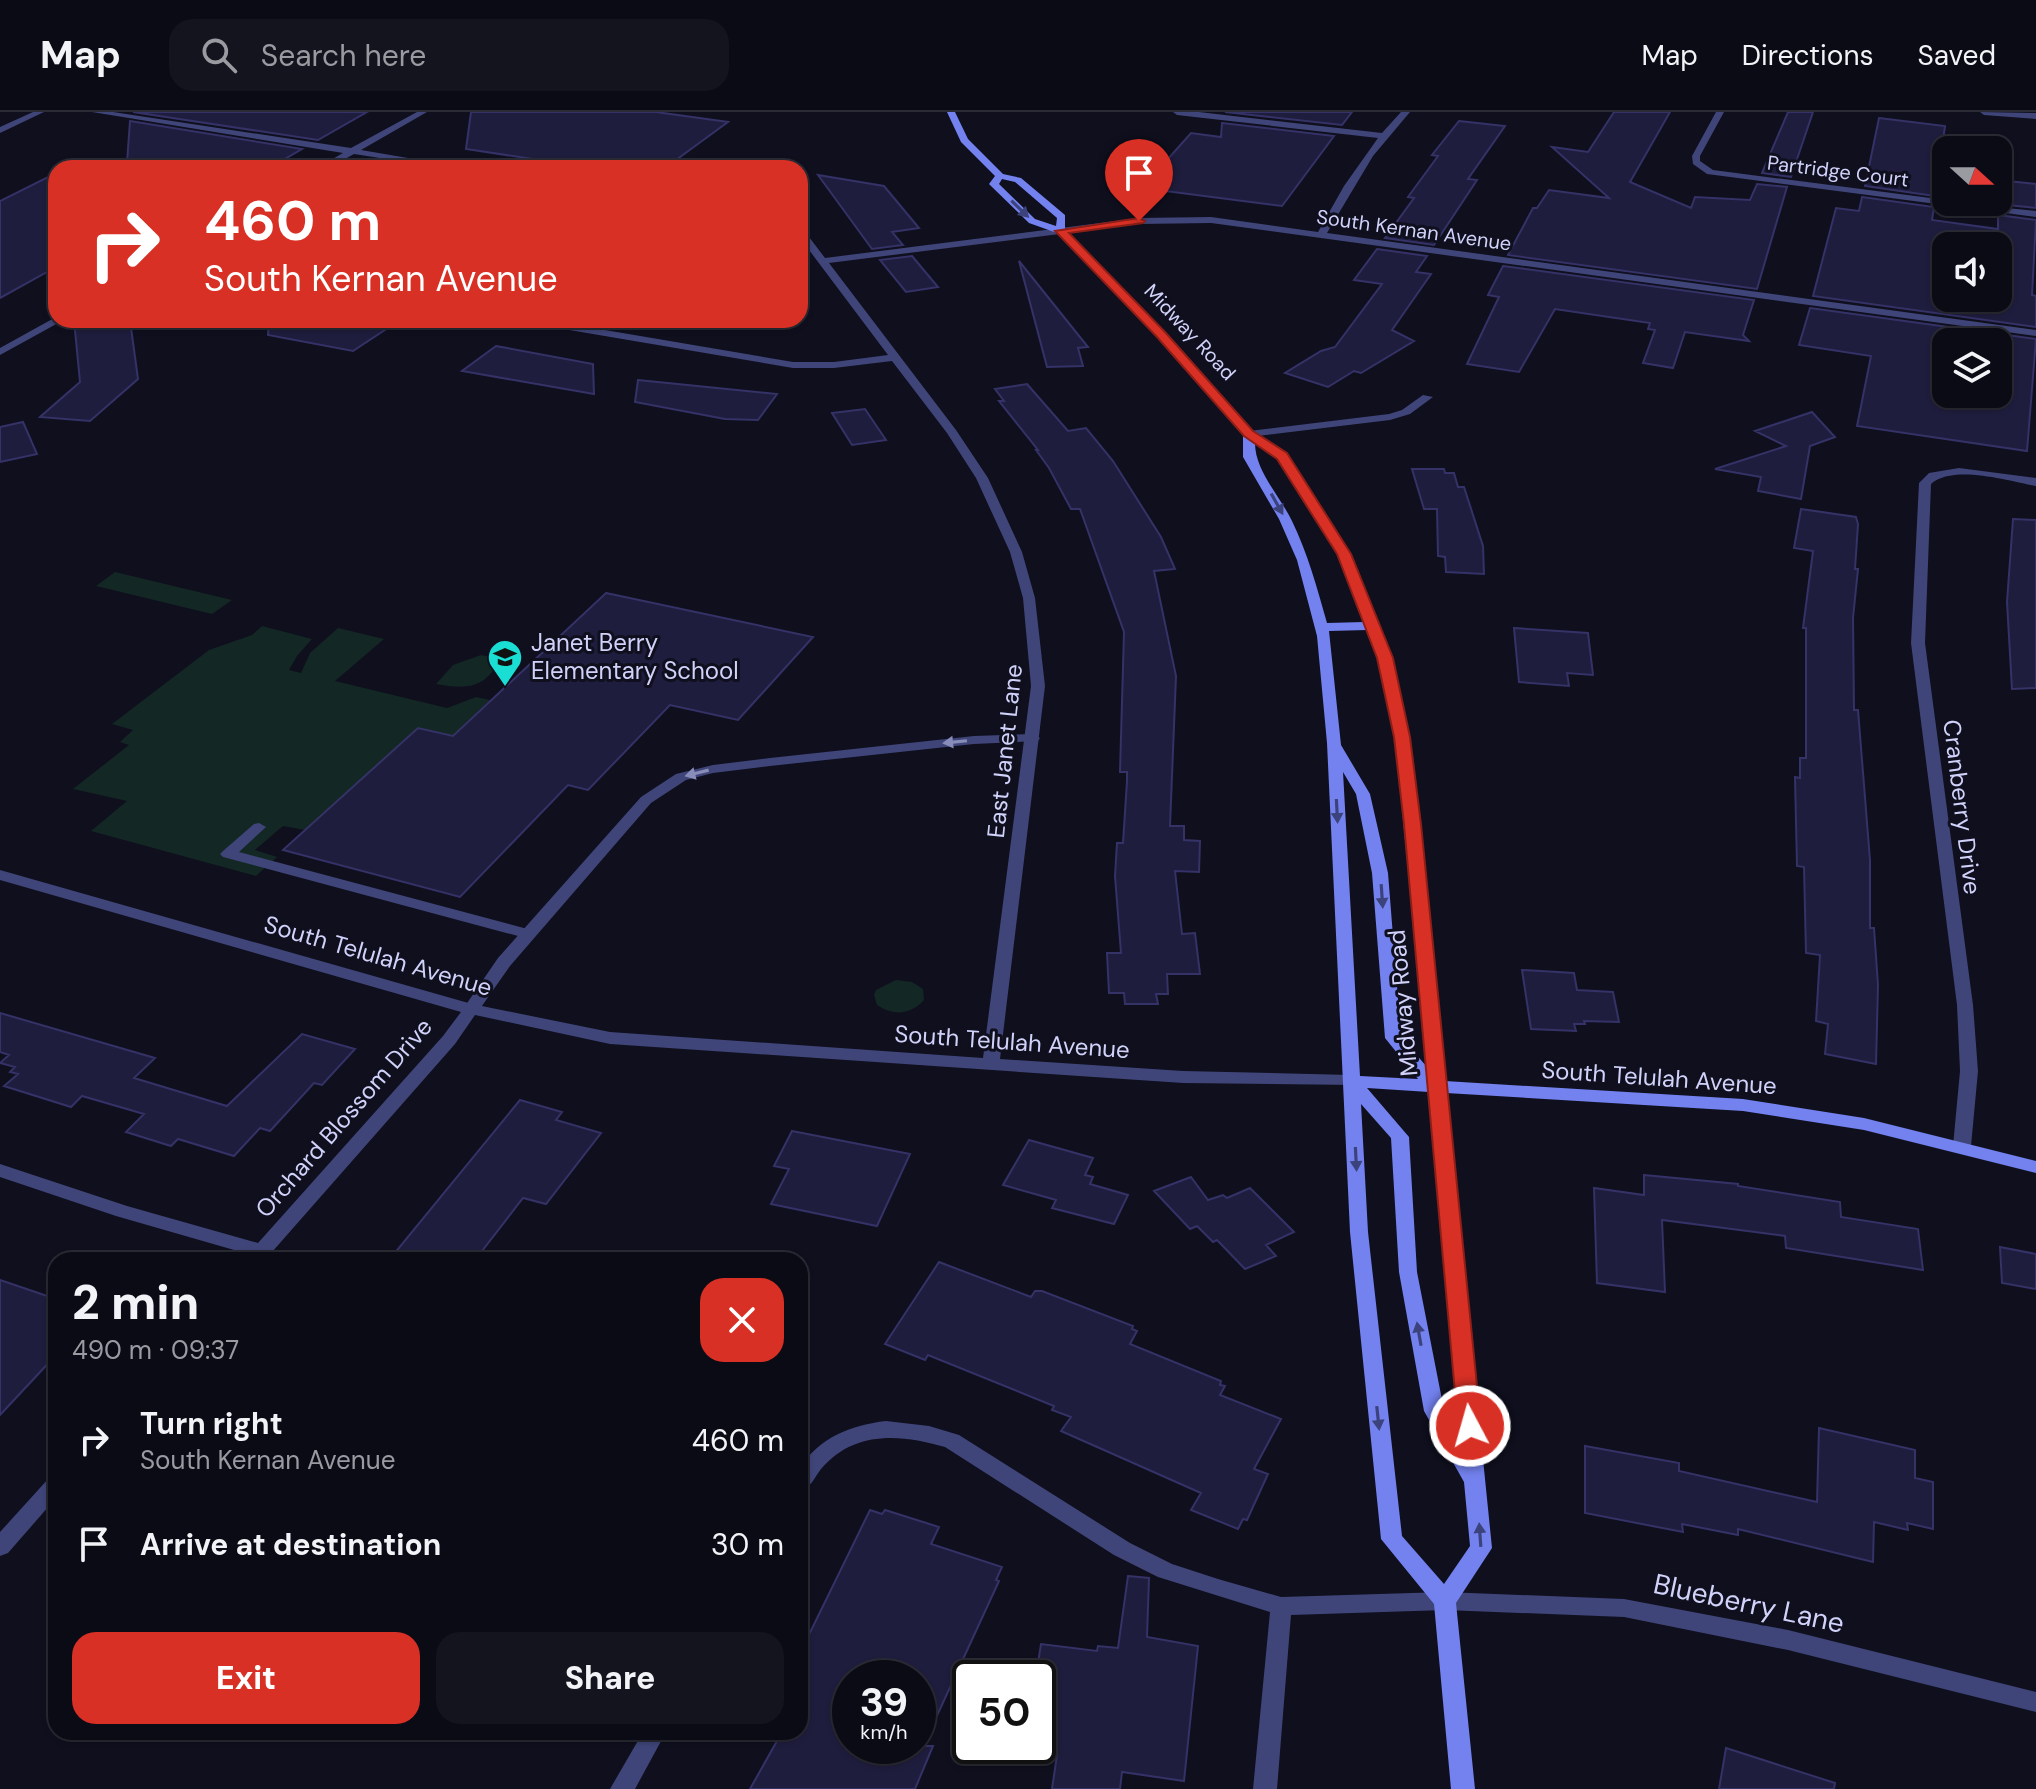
<!DOCTYPE html>
<meta charset="utf-8">
<style>
:root{--surface:#0b0b16;--page:#14141f;--text:#f1f3f6;--muted:#9a9ba1;--line:#2b2b35;--accent:#d93025}
body{margin:0;font-family:"DM Sans",sans-serif;background:var(--page);color:var(--text);height:100vh;display:flex;flex-direction:column;font-size:30px;white-space:nowrap}
*{box-sizing:border-box;margin:0}
p{font-size:26px;color:var(--muted)}
.icon{flex:none;width:44px;height:44px;fill:none;stroke:currentColor;stroke-width:2;stroke-linecap:round;stroke-linejoin:round}
.map{position:relative;flex:1;overflow:hidden}
.details{position:absolute;left:48px;top:1140px;width:760px;height:488px;display:flex;flex-direction:column;background:var(--surface);border-radius:24px;box-shadow:0 2px 6px #0004,0 0 0 2px var(--line)}
.details>*{flex:none}
.guide{position:absolute;left:48px;top:48px;width:760px;height:168px;border-radius:24px;box-shadow:0 2px 6px #0004,0 0 0 2px var(--line);background:#d93025;color:#fff;overflow:hidden}
.needle{width:52px;rotate:111deg}
.fabs{position:absolute;left:1932px;top:24px;display:grid;gap:16px}
.fabs a{display:grid;place-items:center;width:80px;height:80px;border-radius:16px;background:var(--surface);box-shadow:0 2px 6px #0004,0 0 0 2px var(--line);font-size:40px}
.speed{position:absolute;left:832px;top:1548px;display:flex;gap:16px;font-size:40px;font-weight:700;text-align:center}
.speed>*{display:grid;place-content:center;width:104px;height:104px;border-radius:50%;background:var(--surface);box-shadow:0 2px 6px #0004,0 0 0 2px var(--line);line-height:1}
.speed small{font-size:20px;font-weight:400}
.speed .limit{border:4px solid #111;border-radius:12px;background:#fff;color:#111}
.pin{position:absolute;display:grid;place-items:center;width:68px;height:68px;color:#fff;margin:-82px -34px;border-radius:50% 50% 50% 0;rotate:-45deg;box-shadow:0 0 8px #0007}
.pin .icon{rotate:45deg}
.me{position:absolute;width:88px;margin:-44px;rotate:354deg;stroke-linejoin:round;filter:drop-shadow(0 0 6px #0008)}
.turn{display:flex;align-items:center;gap:28px;height:168px;padding:0 24px;font-size:36px}
.turn .icon{width:104px;height:104px;stroke-width:2.5}
.turn b{display:block;font-size:56px;line-height:68px}
.round{display:grid;place-items:center;flex:none;width:84px;height:84px;border-radius:24px;background:var(--page)}
.head{display:flex;align-items:center;justify-content:space-between;height:136px;padding:0 24px}
h1{font-size:48px;font-weight:800;line-height:60px}
.cta{display:flex;gap:16px;margin-top:auto;padding:16px 24px}
.cta a{flex:1;height:92px;border-radius:24px;background:var(--accent);color:#fff;font-size:32px;font-weight:800;line-height:92px;text-align:center}
.cta a+a{background:var(--page);color:var(--text)}
ul{padding:0;list-style:none}
li{display:flex;align-items:center;gap:24px;height:104px;padding:0 24px}
li div{flex:1}
li b{display:block;font-size:30px}
li em{font-style:normal}
header{display:flex;align-items:center;gap:48px;box-sizing:border-box;height:112px;padding:0 40px;background:var(--surface);border-bottom:2px solid var(--line)}
header strong{font-size:38px}
nav{display:flex;gap:44px;margin-inline-start:auto;font-size:28px}
.search{width:560px;height:72px;background:var(--page);display:flex;align-items:center;gap:20px;box-sizing:border-box;padding:0 28px;border-radius:24px;color:var(--muted);font-size:30px}
.map>svg:first-child{display:block}
.green{fill:#132724}
.building{fill:#1f1d3d;stroke:#343266;stroke-width:2;fill-rule:evenodd}
.lines{fill:none;stroke-linecap:round;stroke-linejoin:round}
.lane{fill:#3f4578;fill-rule:evenodd}
.street{fill:#3f4578;fill-rule:evenodd}
.secondary{fill:#7382ef;fill-rule:evenodd}
.oneway{fill:#3c437c}
.oneway2{fill:#888cb9}
.route{fill:#d93025;stroke:#8d1f18;stroke-width:2}
.labels{text-anchor:middle;stroke-width:6;stroke-linejoin:round;paint-order:stroke}
.far-street-label{font-size:20px;fill:#d1d2fa;stroke:#0f0f1e}
.poi-label{font-size:24px;fill:#d1d2fa;stroke:#0f0f1e;text-anchor:start}
.street-label{font-size:24px;fill:#d1d2fa;stroke:#0f0f1e}
.near-street-label{font-size:28px;fill:#d1d2fa;stroke:#0f0f1e}
</style>
<header>
<strong>Map</strong>
<div class="search"><svg class="icon" aria-label="search" viewBox="0 0 24 24"><circle cx="10" cy="10" r="6"/><path d="M15 15l6 6"/></svg>Search here</div>
<nav><a>Map</a><a>Directions</a><a>Saved</a></nav>
</header>
<div class="map">
<svg width="2036" height="1677" viewBox="0 0 2036 1677">
<rect width="100%" height="100%" fill="#0f0f1e"/>
<!-- green -->
<path class="green" d="M 115,460 L 232,488 L 212,502 L 96,474 Z
M 262,514 L 312,527 L 297,544 L 289,558 L 301,561 L 310,541 L 338,516 L 384,527 L 335,569 L 447,596 L 476,585 L 490,588 L 453,624 L 418,616 L 305,718 L 283,714 L 255,738 L 277,745 L 256,764 L 91,719 L 127,689 L 73,677 L 129,633 L 120,630 L 133,618 L 112,612 L 209,538 L 252,523 Z
M 481,543 L 500,547 C 485,578 465,577 436,572 L 453,553 Z
M 896,868 L 912,870 L 923,877 L 924,888 C 911,903 893,904 877,893 L 874,883 L 876,878 Z"/>
<!-- building -->
<path class="building" d="M 133,0 L 367,0 L 318,28 Z
M 471,0 L 656,0 L 728,10 L 665,56 L 592,56 L 466,37 Z
M 1225,0 L 1352,0 L 1342,13 Z
M 1614,0 L 1670,0 L 1630,70 L 1691,96 L 1695,85 L 1750,88 L 1757,72 L 1787,75 L 1757,177 L 1508,143 L 1533,96 L 1537,96 L 1549,78 L 1609,86 L 1552,35 L 1588,40 Z
M 1788,0 L 1813,0 L 1791,65 L 1762,61 Z
M 1879,6 L 1945,14 L 1935,84 L 1865,74 Z
M 130,9 L 302,37 L 269,56 L 158,56 L 127,51 Z
M 1459,9 L 1505,14 L 1468,67 L 1477,68 L 1434,133 L 1385,126 L 1414,86 L 1408,85 L 1438,44 L 1432,43 Z
M 1222,11 L 1334,24 L 1282,94 L 1142,76 L 1191,21 L 1221,25 Z
M 56,61 L 56,155 L 0,186 L 0,89 Z
M 818,63 L 884,74 L 919,116 L 892,120 L 903,133 L 872,137 Z
M 1998,68 L 2036,72 L 2036,96 L 1998,92 Z
M 1862,85 L 1934,95 L 1932,108 L 1998,117 L 1998,103 L 2036,108 L 2032,183 L 2036,184 L 2036,215 L 1813,184 L 1836,96 L 1859,99 ZM 1946,134 L 1998,134 L 1998,186 L 1946,186 Z
M 1377,137 L 1427,144 L 1416,160 L 1431,162 L 1392,218 L 1414,229 L 1361,261 L 1354,259 L 1328,275 L 1285,261 L 1321,239 L 1335,235 L 1382,172 L 1354,168 Z
M 912,144 L 938,175 L 906,180 L 880,148 Z
M 1019,149 L 1088,235 L 1078,236 L 1083,254 L 1047,255 Z
M 1503,154 L 1754,188 L 1743,223 L 1749,229 L 1685,220 L 1673,256 L 1643,251 L 1655,218 L 1648,217 L 1650,211 L 1555,197 L 1519,260 L 1467,252 L 1499,185 L 1488,183 Z
M 1810,196 L 2036,227 L 2027,339 L 1857,314 L 1871,244 L 1799,233 ZM 1946,230 L 1998,230 L 1998,282 L 1946,282 Z
M 74,208 L 130,208 L 138,267 L 90,309 L 40,305 L 80,270 Z
M 269,208 L 400,208 L 353,239 L 268,223 Z
M 496,234 L 593,252 L 594,282 L 462,259 Z
M 638,268 L 777,282 L 758,308 L 725,307 L 635,290 Z
M 1027,272 L 1068,319 L 1086,316 L 1113,349 L 1161,425 L 1175,457 L 1154,459 L 1176,564 L 1170,714 L 1184,714 L 1184,728 L 1200,729 L 1199,760 L 1175,759 L 1182,822 L 1195,821 L 1200,862 L 1167,862 L 1168,882 L 1156,882 L 1158,892 L 1125,892 L 1124,881 L 1109,881 L 1107,841 L 1121,841 L 1115,764 L 1117,731 L 1123,731 L 1127,669 L 1127,660 L 1120,660 L 1124,520 L 1080,397 L 1071,397 L 1049,356 L 1036,338 L 1038,338 L 999,289 L 1004,289 L 995,277 Z
M 865,297 L 886,328 L 852,333 L 832,301 Z
M 1812,300 L 1835,325 L 1810,334 L 1801,387 L 1758,379 L 1761,365 L 1715,357 L 1786,334 L 1755,319 Z
M 23,310 L 37,342 L 0,350 L 0,315 Z
M 1412,357 L 1444,357 L 1445,361 L 1454,361 L 1458,375 L 1464,375 L 1483,434 L 1484,462 L 1446,460 L 1445,445 L 1438,444 L 1437,397 L 1424,397 Z
M 1801,397 L 1856,405 L 1858,412 L 1855,457 L 1858,457 L 1853,506 L 1854,598 L 1858,598 L 1870,748 L 1870,816 L 1874,816 L 1878,873 L 1876,952 L 1825,942 L 1828,912 L 1816,909 L 1820,843 L 1806,841 L 1804,755 L 1797,754 L 1795,665 L 1800,666 L 1800,646 L 1806,646 L 1806,516 L 1803,516 L 1813,439 L 1794,436 Z
M 2013,407 L 2036,408 L 2036,576 L 2012,577 L 2007,490 Z
M 606,481 L 813,525 L 738,608 L 670,593 L 588,678 L 568,673 L 460,785 L 283,738 L 418,616 L 453,624 Z
M 1514,516 L 1588,521 L 1593,563 L 1567,561 L 1569,574 L 1519,570 Z
M 1522,858 L 1574,861 L 1577,878 L 1613,880 L 1619,910 L 1584,909 L 1585,912 L 1574,912 L 1576,919 L 1531,917 Z
M 0,901 L 155,946 L 134,966 L 227,994 L 302,922 L 355,937 L 322,973 L 314,971 L 270,1019 L 260,1016 L 234,1044 L 178,1027 L 171,1034 L 126,1020 L 144,1002 L 82,984 L 71,995 L 4,974 L 18,962 L 10,960 L 15,955 L 0,951 L 9,943 L 0,940 Z
M 520,988 L 562,1000 L 556,1008 L 601,1021 L 546,1092 L 523,1086 L 475,1148 L 389,1148 Z
M 792,1019 L 910,1042 L 877,1114 L 771,1092 L 789,1057 L 774,1054 Z
M 1029,1028 L 1093,1046 L 1085,1063 L 1093,1065 L 1090,1072 L 1128,1083 L 1114,1112 L 1052,1096 L 1056,1088 L 1003,1073 Z
M 1644,1063 L 1738,1072 L 1738,1074 L 1840,1090 L 1841,1105 L 1918,1117 L 1923,1158 L 1786,1136 L 1785,1124 L 1662,1108 L 1665,1180 L 1597,1171 L 1594,1076 L 1644,1083 Z
M 1191,1065 L 1208,1088 L 1223,1083 L 1227,1086 L 1250,1076 L 1294,1120 L 1266,1133 L 1276,1144 L 1245,1157 L 1217,1128 L 1213,1130 L 1197,1114 L 1190,1117 L 1154,1079 Z
M 2000,1135 L 2036,1142 L 2036,1177 L 2002,1171 Z
M 939,1150 L 1031,1185 L 1035,1179 L 1042,1179 L 1133,1214 L 1132,1217 L 1137,1219 L 1130,1232 L 1221,1269 L 1220,1273 L 1225,1274 L 1220,1283 L 1281,1307 L 1254,1357 L 1268,1362 L 1247,1408 L 1243,1407 L 1238,1417 L 1191,1398 L 1201,1381 L 1061,1319 L 1071,1305 L 1052,1298 L 1054,1294 L 928,1243 L 925,1248 L 885,1232 Z
M 0,1168 L 56,1187 L 56,1243 L 0,1303 Z
M 1819,1316 L 1915,1338 L 1915,1366 L 1933,1370 L 1933,1417 L 1907,1411 L 1908,1418 L 1874,1410 L 1873,1450 L 1738,1417 L 1738,1423 L 1682,1412 L 1683,1420 L 1585,1401 L 1585,1334 L 1679,1351 L 1679,1359 L 1817,1390 Z
M 870,1398 L 882,1402 L 885,1398 L 939,1415 L 931,1432 L 1002,1455 L 996,1468 L 999,1469 L 923,1634 L 933,1634 L 915,1677 L 750,1677 L 782,1620 L 800,1620 L 800,1541 ZM 850,1566 L 918,1566 L 918,1634 L 850,1634 Z
M 1128,1464 L 1149,1466 L 1147,1525 L 1198,1534 L 1184,1669 L 1122,1660 L 1120,1677 L 1052,1677 L 1057,1643 L 1038,1641 L 1038,1551 L 1041,1532 L 1097,1539 L 1098,1534 L 1118,1536 Z
M 1726,1636 L 1835,1671 L 1834,1677 L 1719,1677 Z"/>
<g class="lines">
<!-- lane -->
<path class="lane" d="M 1033,622 L 1040,626 L 1038,629 L 974,632 L 770,654 L 713,661 L 686,668 L 651,691 L 510,854 L 477,901 L 465,901 L 463,897 L 498,846 L 641,685 L 676,662 L 713,653 L 770,646 L 974,624 Z
M 886,1309 L 929,1314 L 959,1323 L 1130,1431 L 1172,1452 L 1218,1467 L 1281,1485 L 1445,1480 L 1453,1482 L 1456,1489 L 1453,1496 L 1445,1498 L 1291,1503 L 1277,1677 L 1253,1677 L 1270,1500 L 1158,1465 L 1114,1443 L 945,1335 C 901,1322 854,1318 821,1357 C 814,1366 811,1376 800,1379 L 800,1355 C 821,1325 851,1313 886,1309 Z
M 643,1620 L 666,1620 L 635,1677 L 610,1677 Z"/>
<!-- street -->
<path class="street" d="M 33,0 L 44,0 L 0,21 L 0,15 Z
M 92,0 L 113,0 L 351,36 L 417,0 L 427,0 L 361,38 L 467,56 L 444,56 L 354,42 L 329,56 L 317,56 L 343,41 Z
M 1173,0 L 1199,0 L 1382,21 L 1401,0 L 1410,0 L 1373,44 L 1327,121 L 2036,218 L 2036,224 L 1211,111 L 1139,112 L 829,151 L 956,318 L 988,366 L 1022,440 L 1035,486 L 1045,574 L 1000,947 L 1183,959 L 1351,963 L 1360,969 L 1357,973 L 1183,971 L 610,932 L 475,903 L 455,932 L 265,1148 L 245,1148 L 248,1142 L 116,1104 L 0,1065 L 0,1052 L 127,1094 L 258,1131 L 443,924 L 461,900 L 0,768 L 0,758 L 472,892 L 610,920 L 983,946 L 1031,574 L 1023,486 L 1010,440 L 976,366 L 947,321 L 892,249 L 834,256 L 793,256 L 528,211 L 523,208 L 546,208 L 793,250 L 834,250 L 888,243 L 800,126 L 800,116 L 803,117 L 825,146 L 1139,106 L 1211,105 L 1318,120 L 1344,74 L 1378,26 L 1177,3 Z
M 1716,0 L 1724,0 L 1700,44 L 1700,49 L 1713,58 L 1946,88 L 1946,90 L 2036,99 L 2036,105 L 1707,62 L 1693,52 L 1692,44 Z
M 1980,0 L 2036,1 L 2036,7 L 1984,3 Z
M 56,205 L 56,208 L 61,208 L 60,210 L 0,243 L 0,236 Z
M 1423,283 L 1433,285 L 1410,302 L 1390,308 L 1249,325 L 1243,322 L 1249,319 L 1389,302 L 1402,298 Z
M 1959,356 L 2036,366 L 2036,374 C 2009,369 1953,352 1931,372 L 1925,531 L 1973,893 L 1978,959 L 1971,1034 L 1968,1038 L 1956,1038 L 1953,1034 L 1960,959 L 1957,893 L 1911,531 L 1919,371 L 1929,361 Z
M 259,711 L 266,715 L 239,740 L 535,819 L 537,822 L 529,827 L 223,745 L 220,742 L 223,739 L 254,712 Z
M 56,1364 L 56,1386 L 8,1441 L 0,1444 L 0,1420 L 49,1366 Z
M 1445,1480 L 1624,1487 L 1788,1518 L 2036,1580 L 2036,1600 L 1788,1538 L 1624,1505 L 1445,1498 L 1437,1496 L 1434,1489 L 1437,1482 Z"/>
<!-- secondary -->
<path class="secondary" d="M 947,0 L 955,0 L 968,27 L 1003,62 L 1021,66 L 1065,103 L 1065,118 L 1165,220 L 1253,320 L 1286,342 L 1350,442 L 1392,546 L 1409,625 L 1445,969 L 1743,987 L 1864,1006 L 2036,1049 L 2036,1061 L 1864,1018 L 1743,999 L 1446,981 L 1492,1436 L 1456,1491 L 1475,1677 L 1451,1677 L 1434,1492 L 1381,1427 L 1350,1120 L 1327,631 L 1317,524 L 1297,448 L 1279,407 L 1243,345 L 1243,323 L 1157,224 L 1057,121 L 1029,111 L 991,74 L 989,72 L 995,64 L 961,30 ZM 1002,67 L 1015,70 L 1057,106 L 1056,114 L 1035,107 L 999,72 ZM 1255,331 L 1278,346 L 1302,382 L 1338,442 L 1364,510 L 1327,511 C 1317,476 1308,442 1292,409 C 1280,384 1255,359 1255,331 ZM 1367,518 L 1378,546 L 1395,625 L 1427,955 L 1401,925 L 1388,761 L 1370,682 L 1341,633 L 1329,519 ZM 1343,660 L 1356,682 L 1372,761 L 1385,926 L 1418,967 L 1360,964 ZM 1367,976 L 1429,980 L 1460,1327 L 1444,1298 L 1417,1160 L 1409,1025 ZM 1361,992 L 1391,1026 L 1399,1160 L 1424,1299 L 1464,1370 L 1470,1434 L 1444,1472 L 1402,1424 L 1368,1120 Z"/>
</g>
<!-- one-way arrows -->
<defs><path id="oneway-solid" d="M-6-.8H1V-3.2L6.5 0L1 3.2V.8H-6Z" transform="scale(2)"/></defs>
<g class="oneway">
<use href="#oneway-solid" transform="translate(1020 97) rotate(44)"/>
<use href="#oneway-solid" transform="translate(1277 392) rotate(61)"/>
<use href="#oneway-solid" transform="translate(1337 699) rotate(87)"/>
<use href="#oneway-solid" transform="translate(1382 784) rotate(86)"/>
<use href="#oneway-solid" transform="translate(1356 1047) rotate(87)"/>
<use href="#oneway-solid" transform="translate(1419 1222) rotate(-100)"/>
<use href="#oneway-solid" transform="translate(1378 1306) rotate(84)"/>
<use href="#oneway-solid" transform="translate(1480 1423) rotate(-94)"/>
</g>
<g class="oneway2">
<use href="#oneway-solid" transform="translate(955 630) rotate(174)"/>
<use href="#oneway-solid" transform="translate(697 661) rotate(166)"/>
</g>
<!-- route -->
<path class="route" d="M 1139,106 L 1145,109 L 1143,111 L 1069,121 L 1165,220 L 1253,319 L 1287,341 L 1351,442 L 1393,546 L 1410,625 L 1421,712 L 1481,1314 L 1478,1321 L 1470,1323 L 1461,1321 L 1458,1314 L 1404,712 L 1394,625 L 1377,546 L 1337,442 L 1277,347 L 1244,324 L 1157,225 L 1055,119 Z"/>
<!-- icons -->
<defs>
<g id="school-pin" transform="scale(1.8)"><path d="M0 17L-7.5 6A9.5 9.5 0 1 1 7.5 6Z" fill="#1addd4" stroke="#0f0f1e"/><path d="M0-5L7-2L0 1L-7-2ZM-4 1L0 2.5L4 1V4Q0 6-4 4Z" fill="#111"/></g>
</defs>
<g fill-rule="evenodd">
<use href="#school-pin" x="505" y="545"/>
</g>
<g class="labels">
<!-- far-street labels -->
<g class="far-street-label">
<text transform="translate(1838 59) rotate(7)" y="7">Partridge Court</text>
<text transform="translate(1414 118) rotate(8)" y="7">South Kernan Avenue</text>
<text transform="translate(1190 220) rotate(47)" y="7">Midway Road</text>
</g>
<!-- poi labels -->
<g class="poi-label">
<text x="531" y="539">Janet Berry<tspan x="531" dy="28">Elementary School</tspan></text>
</g>
<!-- street labels -->
<g class="street-label">
<text transform="translate(1005 639) rotate(-84)" y="8">East Janet Lane</text>
<text transform="translate(1962 695) rotate(83)" y="8">Cranberry Drive</text>
<text transform="translate(378 844) rotate(16)" y="8">South Telulah Avenue</text>
<text transform="translate(1403 891) rotate(-95)" y="8">Midway Road</text>
<text transform="translate(1012 930) rotate(4)" y="8">South Telulah Avenue</text>
<text transform="translate(1659 966) rotate(4)" y="8">South Telulah Avenue</text>
<text transform="translate(344 1006) rotate(-49)" y="8">Orchard Blossom Drive</text>
</g>
<!-- near-street labels -->
<g class="near-street-label">
<text transform="translate(1749 1491) rotate(12)" y="10">Blueberry Lane</text>
</g>
</g>
</svg>
<div class="fabs">
<a><svg class="needle" viewBox="-14 -14 28 28"><path d="M0-13l5 13h-10z" fill="#e53935"/><path d="M0 13l5-13h-10z" fill="#9a9ba1"/></svg></a>
<a><svg class="icon" aria-label="sound" viewBox="0 0 24 24"><path d="M4 9h4l5-4v14l-5-4H4zM17 9q2 3 0 6"/></svg></a>
<a><svg class="icon" aria-label="layers" viewBox="0 0 24 24"><path d="M12 4l9 5-9 5-9-5zM3 14l9 5 9-5"/></svg></a>
</div>
<div class="speed"><div>39<small>km/h</small></div><div class="limit">50</div></div>
<div class="pin" style="left:1139px;top:109px;background:#d93025"><svg class="icon" aria-label="arrive" viewBox="0 0 24 24"><path d="M6 21V4h12l-3 4 3 4H6"/></svg></div>
<svg class="me" style="left:1470px;top:1314px" viewBox="-20 -20 40 40"><circle r="17" fill="#d93025" stroke="#fff" stroke-width="3"/><path d="M0-11L8 9 0 5-8 9z" fill="#fff"/></svg>
<div class="guide">
<div class="turn"><svg class="icon" aria-label="right" viewBox="0 0 24 24"><path d="M7 20v-9h11M14 6l5 5-5 5"/></svg><div><b>460 m</b>South Kernan Avenue</div></div>
</div>
<section class="details">
<div class="head"><div><h1>2 min</h1><p>490 m · 09:37</p></div><a class="round" style="background:#d93025;color:#fff"><svg class="icon" aria-label="close" viewBox="0 0 24 24"><path d="M6 6l12 12M18 6L6 18"/></svg></a></div>
<ul>
<li><svg class="icon" aria-label="right" viewBox="0 0 24 24"><path d="M7 20v-9h11M14 6l5 5-5 5"/></svg><div><b>Turn right</b><p>South Kernan Avenue</p></div><em>460 m</em></li>
<li><svg class="icon" aria-label="arrive" viewBox="0 0 24 24"><path d="M6 21V4h12l-3 4 3 4H6"/></svg><div><b>Arrive at destination</b></div><em>30 m</em></li>
</ul>
<div class="cta"><a>Exit</a><a>Share</a></div>
</section>
</div>
